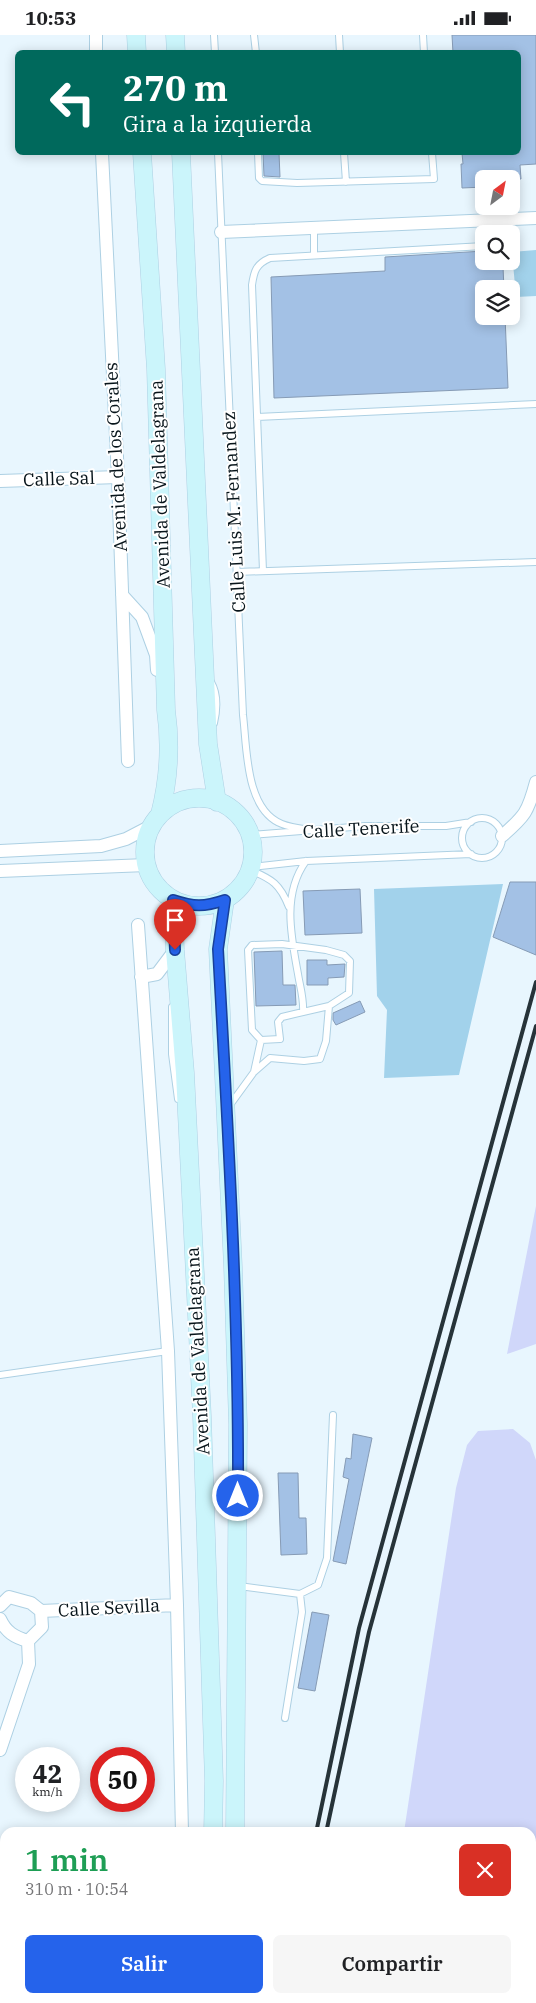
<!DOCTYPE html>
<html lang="es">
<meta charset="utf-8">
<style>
:root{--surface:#fff;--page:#f6f6f6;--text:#202124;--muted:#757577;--accent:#2563eb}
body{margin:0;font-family:"IBM Plex Serif",serif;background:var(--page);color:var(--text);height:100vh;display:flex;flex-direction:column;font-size:19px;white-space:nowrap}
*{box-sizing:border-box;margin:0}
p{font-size:16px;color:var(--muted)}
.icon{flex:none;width:28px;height:28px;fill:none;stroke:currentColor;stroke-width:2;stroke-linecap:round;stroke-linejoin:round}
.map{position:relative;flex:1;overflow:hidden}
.side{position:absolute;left:0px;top:1792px;width:536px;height:176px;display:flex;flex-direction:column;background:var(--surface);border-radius:15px 15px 0 0;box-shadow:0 2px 12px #0003}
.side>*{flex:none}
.banner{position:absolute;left:15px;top:15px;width:506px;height:105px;border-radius:8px;box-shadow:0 2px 12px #0003;background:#00695c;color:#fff;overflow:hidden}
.needle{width:32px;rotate:32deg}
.buttons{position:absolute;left:475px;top:135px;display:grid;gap:10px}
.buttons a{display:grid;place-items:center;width:45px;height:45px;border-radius:8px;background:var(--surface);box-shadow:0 2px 12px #0003;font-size:25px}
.speed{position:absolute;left:15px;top:1712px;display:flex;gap:10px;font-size:25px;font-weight:700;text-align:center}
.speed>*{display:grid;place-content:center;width:65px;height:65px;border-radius:50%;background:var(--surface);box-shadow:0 2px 12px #0003;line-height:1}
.speed small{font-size:12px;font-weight:400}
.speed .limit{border:8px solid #d22;background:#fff;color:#111}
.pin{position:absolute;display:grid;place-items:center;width:42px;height:42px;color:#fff;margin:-51px -21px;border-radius:50% 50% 50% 0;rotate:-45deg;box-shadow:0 0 5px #0007}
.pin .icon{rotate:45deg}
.me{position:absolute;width:55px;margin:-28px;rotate:0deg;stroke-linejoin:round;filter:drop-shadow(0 0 4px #0008)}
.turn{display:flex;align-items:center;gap:18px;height:105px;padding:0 25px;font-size:22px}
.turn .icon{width:65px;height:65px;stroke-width:2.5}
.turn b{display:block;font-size:35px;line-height:42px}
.round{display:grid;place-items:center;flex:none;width:52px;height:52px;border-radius:8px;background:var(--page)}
.overview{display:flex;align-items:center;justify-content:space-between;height:85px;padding:0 25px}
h1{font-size:30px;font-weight:600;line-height:38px;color:#1e9e55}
.primary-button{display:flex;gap:10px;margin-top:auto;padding:10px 25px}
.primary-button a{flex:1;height:58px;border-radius:8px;background:var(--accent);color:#fff;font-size:20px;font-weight:600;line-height:58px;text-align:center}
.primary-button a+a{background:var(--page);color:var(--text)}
.status{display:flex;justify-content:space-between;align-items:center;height:35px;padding:0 25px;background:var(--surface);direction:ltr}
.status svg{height:14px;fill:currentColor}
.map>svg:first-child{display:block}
.green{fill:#a2d2eb}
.water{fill:#d0d7fa}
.building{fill:#a3c1e5;stroke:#869bb5}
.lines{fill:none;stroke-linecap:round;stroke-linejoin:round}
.service-casing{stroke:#add0e3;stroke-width:8}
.minor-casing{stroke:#add0e3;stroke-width:14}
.secondary-casing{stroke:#add0e3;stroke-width:19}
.service{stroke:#fff;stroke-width:6}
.minor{stroke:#fff;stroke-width:12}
.secondary{stroke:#cbf5fb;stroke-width:18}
.rail{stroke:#263339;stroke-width:4}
.route-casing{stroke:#184099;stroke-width:12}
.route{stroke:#2563eb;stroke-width:9}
.labels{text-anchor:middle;stroke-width:4;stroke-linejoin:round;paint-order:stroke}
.street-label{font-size:18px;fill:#07141a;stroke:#fff}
</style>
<div class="status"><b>10:53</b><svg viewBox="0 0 49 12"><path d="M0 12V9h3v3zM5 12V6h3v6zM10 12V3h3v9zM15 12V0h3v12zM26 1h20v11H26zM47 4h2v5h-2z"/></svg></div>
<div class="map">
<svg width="536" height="1968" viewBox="0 0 536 1968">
<rect width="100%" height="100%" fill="#e8f6fe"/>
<!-- green -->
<path class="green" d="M 536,215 L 536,261 L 516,262 L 512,217 Z
M 503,849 L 459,1040 L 384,1043 L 387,975 L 377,961 L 374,854 Z"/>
<!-- water -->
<path class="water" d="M 536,1171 L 536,1309 L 507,1319 Z
M 513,1394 L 530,1408 L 536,1425 L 536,1968 L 399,1968 L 398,1964 L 531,1964 L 531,1798 L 404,1797 L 456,1453 L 467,1410 L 478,1396 Z"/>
<!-- building -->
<path class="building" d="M 452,0 L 536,0 L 536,129 L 520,130 L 521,144 L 484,144 L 484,152 L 462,153 L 461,129 L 463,129 L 462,118 L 519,118 L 519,18 L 453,18 Z
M 263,118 L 279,118 L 280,142 L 264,141 Z
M 484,216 L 484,226 L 490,226 L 491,232 L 503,232 L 504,254 L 484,254 L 484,281 L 505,281 L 508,353 L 274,363 L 271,242 L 385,236 L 385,222 Z
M 510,847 L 536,847 L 536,920 L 493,902 Z
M 360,854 L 362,898 L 305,900 L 303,856 Z
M 282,916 L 283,950 L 295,950 L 296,970 L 256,971 L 254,917 Z
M 307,925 L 327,925 L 327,930 L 345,929 L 344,942 L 328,943 L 328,950 L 307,950 Z
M 360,966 L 365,977 L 336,990 L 333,985 L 333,978 Z
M 353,1399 L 372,1403 L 346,1529 L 333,1526 L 349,1444 L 343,1442 L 346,1423 L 351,1424 Z
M 278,1438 L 298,1438 L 299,1483 L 306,1483 L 307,1519 L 281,1520 Z
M 312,1577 L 329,1580 L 315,1656 L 298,1653 Z"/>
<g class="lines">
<!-- service casing -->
<g class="service-casing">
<path id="service" d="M 214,0 L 215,18
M 254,0 L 256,18
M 339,0 L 340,18
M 423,0 L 424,18
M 218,118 L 243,680 C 247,712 245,775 282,789 C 292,793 305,794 316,796
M 258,118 L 259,143 L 262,146 L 297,148 L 434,144 L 432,118
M 344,118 L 346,147
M 314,193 L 314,219
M 257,382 L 536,369
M 263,536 L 252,250 C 254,236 256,229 270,223 L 484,211
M 237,537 L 536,527
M 211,647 C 218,659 217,675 214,688
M462 803a20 20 0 1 1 40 0a20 20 0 1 1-40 0Z
M 250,800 L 365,791 L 446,791 L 471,787
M 251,832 L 306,826 L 471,819
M 250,835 C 272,844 280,849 289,872
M 172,972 L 172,1019 L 178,1064
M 303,977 L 329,971 L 349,958 L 350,926 L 344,920 L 326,915 L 282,909 L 252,910 L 248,915 L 252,995 L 261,1005 L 280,1004 L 278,987 L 282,982 L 303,977 C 304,964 300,952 298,939 C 291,901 282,859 306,826
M 254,1037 L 261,1005
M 230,1070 L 254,1037 L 270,1023 L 304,1026 L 320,1024 L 326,1006 L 329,971
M 0,1340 L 168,1316
M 239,1551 L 300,1559 L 318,1550 L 327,1523 L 333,1380
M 285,1683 L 302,1577 L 300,1559"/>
</g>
<!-- minor casing -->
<g class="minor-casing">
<path id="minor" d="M 96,0 L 96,18
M 102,118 L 118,442 L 128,726
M 221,197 L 536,183
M 0,446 L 118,442
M 122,560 L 142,582 L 156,620 L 157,635
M 502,801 C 525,781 528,777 536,747
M 0,816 L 101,811 L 126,804 L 151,791
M 0,836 L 146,830
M 138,890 L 168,1316 L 177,1570 L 182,1798
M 141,942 L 157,939 L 175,915
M 0,1571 L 9,1562 L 31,1568 L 41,1576 L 177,1570
M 0,1584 C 6,1597 14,1602 28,1606 L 42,1592 L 41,1576
M 0,1715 L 29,1629 L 28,1606
M 0,1916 L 5,1918
M 184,1968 L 185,1964"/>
</g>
<!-- secondary casing -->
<g class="secondary-casing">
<path id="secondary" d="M 136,0 L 137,18
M 175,0 L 176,18
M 142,118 L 156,334 L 166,675 C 171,711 169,744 160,779
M 181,118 L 208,709 L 217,767
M145 817a54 54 0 1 1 108 0a54 54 0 1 1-108 0Z
M 173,865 L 175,915 L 185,1038 L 202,1381 L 214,1746 L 213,1798
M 225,865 L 218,914 L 233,1232 L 238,1389 L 235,1798
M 211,1968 L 211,1964
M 234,1968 L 234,1964"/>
</g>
<!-- service -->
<use href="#service" class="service"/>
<!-- minor -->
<use href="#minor" class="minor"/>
<!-- secondary -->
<use href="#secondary" class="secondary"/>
<!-- rail -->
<path class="rail" d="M 316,1798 L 359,1593 L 536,947
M 326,1798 L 369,1597 L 536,991
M 290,1968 L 291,1964
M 302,1968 L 302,1964"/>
</g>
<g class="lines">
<!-- route casing -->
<g class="route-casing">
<path id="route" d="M 175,915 L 173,865 C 194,872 204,872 225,865 L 218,914 C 228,1096 239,1279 238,1461"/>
</g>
<!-- route -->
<use href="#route" class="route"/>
</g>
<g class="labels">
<!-- street labels -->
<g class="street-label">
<text transform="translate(116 422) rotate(-93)" y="6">Avenida de los Corales</text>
<text transform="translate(59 444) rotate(-2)" y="6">Calle Sal</text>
<text transform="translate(160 449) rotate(-92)" y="6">Avenida de Valdelagrana</text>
<text transform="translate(234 477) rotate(-93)" y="6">Calle Luis M. Fernandez</text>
<text transform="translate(361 794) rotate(-3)" y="6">Calle Tenerife</text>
<text transform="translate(198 1316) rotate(-93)" y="6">Avenida de Valdelagrana</text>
<text transform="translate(109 1573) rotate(-3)" y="6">Calle Sevilla</text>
</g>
</g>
</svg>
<div class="buttons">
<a><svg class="needle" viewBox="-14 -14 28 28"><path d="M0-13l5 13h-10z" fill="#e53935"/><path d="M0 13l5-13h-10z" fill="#757577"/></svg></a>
<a><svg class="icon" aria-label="search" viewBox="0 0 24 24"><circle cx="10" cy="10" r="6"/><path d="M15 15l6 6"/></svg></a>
<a><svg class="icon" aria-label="layers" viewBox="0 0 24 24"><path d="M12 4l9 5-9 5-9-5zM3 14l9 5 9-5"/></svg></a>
</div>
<div class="speed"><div>42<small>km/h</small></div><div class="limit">50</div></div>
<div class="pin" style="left:175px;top:915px;background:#d93025"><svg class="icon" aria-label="arrive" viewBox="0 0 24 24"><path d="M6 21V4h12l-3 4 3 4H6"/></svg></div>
<svg class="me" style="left:238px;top:1461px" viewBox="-20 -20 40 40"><circle r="17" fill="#2563eb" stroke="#fff" stroke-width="3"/><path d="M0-11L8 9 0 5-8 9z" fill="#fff"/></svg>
<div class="banner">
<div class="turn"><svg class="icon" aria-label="left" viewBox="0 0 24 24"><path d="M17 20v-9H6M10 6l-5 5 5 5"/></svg><div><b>270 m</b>Gira a la izquierda</div></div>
</div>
<section class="side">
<div class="overview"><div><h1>1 min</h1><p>310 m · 10:54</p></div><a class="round" style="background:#d93025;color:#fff"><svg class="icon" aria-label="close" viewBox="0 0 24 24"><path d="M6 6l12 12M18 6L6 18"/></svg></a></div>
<div class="primary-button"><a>Salir</a><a>Compartir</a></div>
</section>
</div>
